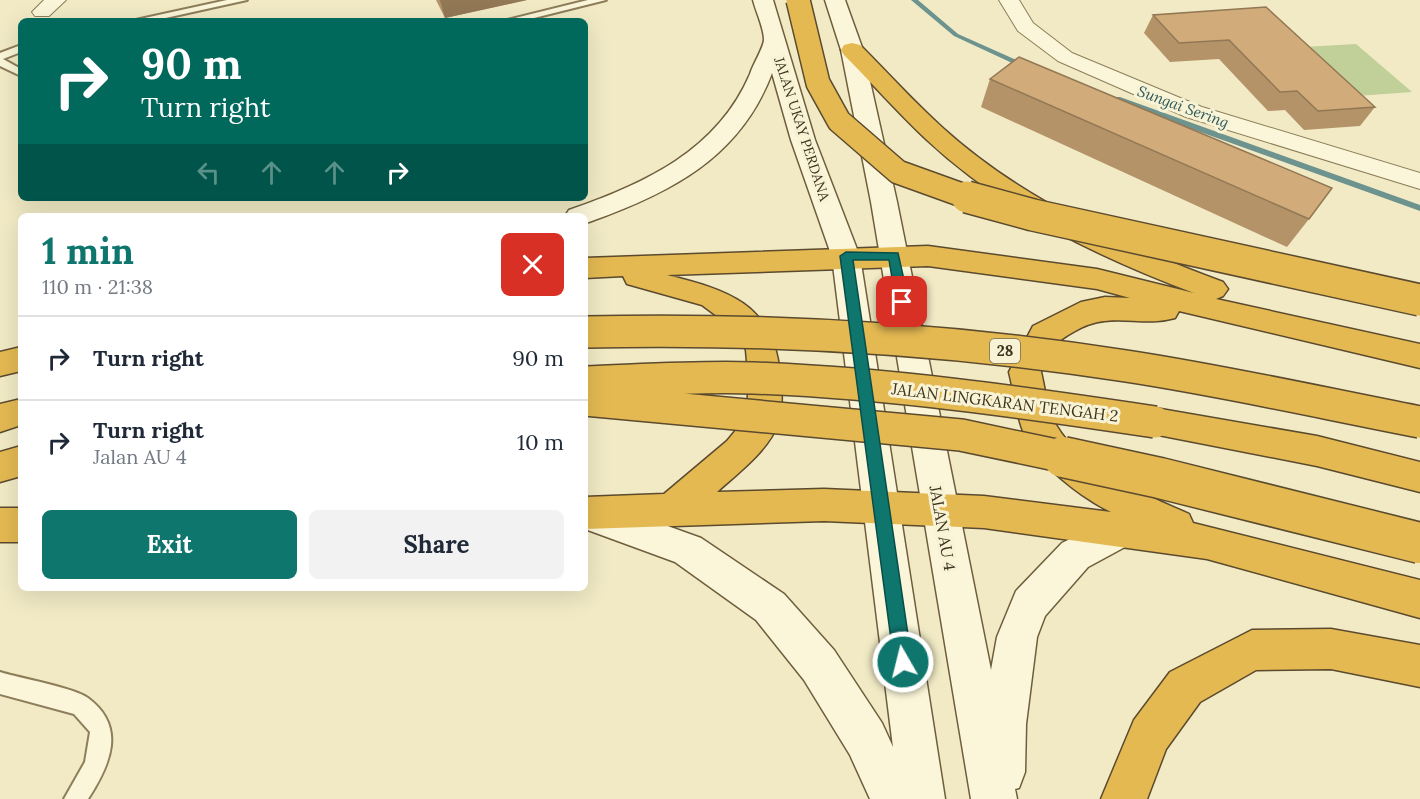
<!DOCTYPE html>
<meta charset="utf-8">
<style>
:root{--surface:#fff;--page:#f2f2f3;--text:#1f2937;--muted:#747a83;--line:#e0e1e3;--accent:#0f766e}
body{margin:0;font-family:Lora,serif;background:var(--page);color:var(--text);height:100vh;display:flex;flex-direction:column;font-size:22px;white-space:nowrap}
*{box-sizing:border-box;margin:0}
p{font-size:20px;color:var(--muted)}
.icon{flex:none;width:33px;height:33px;fill:none;stroke:currentColor;stroke-width:2;stroke-linecap:round;stroke-linejoin:round}
.map{position:relative;flex:1;overflow:hidden}
.side{position:absolute;left:18px;top:213px;width:570px;height:378px;display:flex;flex-direction:column;background:var(--surface);border-radius:9px;box-shadow:0 6px 24px #0002}
.side>*{flex:none}
.guide{position:absolute;left:18px;top:18px;width:570px;height:183px;border-radius:9px;box-shadow:0 6px 24px #0002;background:#00695c;color:#fff;overflow:hidden}
.pin{position:absolute;display:grid;place-items:center;width:51px;height:51px;color:#fff;margin:-26px;border-radius:12px;box-shadow:0 3px 9px #0006}
.me{position:absolute;width:66px;margin:-33px;rotate:352deg;stroke-linejoin:round;filter:drop-shadow(0 0 4px #0008)}
.turn{display:flex;align-items:center;gap:21px;height:126px;padding:0 24px;font-size:27px}
.turn .icon{width:78px;height:78px;stroke-width:2.5}
.turn b{display:block;font-size:42px;line-height:51px}
.lanes{display:flex;align-items:center;height:57px;padding:0 24px;background:#0003;justify-content:center;gap:30px;direction:ltr}
.lanes .off{opacity:.35}
.round{display:grid;place-items:center;flex:none;width:63px;height:63px;border-radius:9px;background:var(--page)}
.overview{display:flex;align-items:center;justify-content:space-between;height:102px;padding:0 24px}
h1{font-size:36px;font-weight:700;line-height:45px;color:var(--accent)}
.button{display:flex;gap:12px;margin-top:auto;padding:12px 24px}
.button a{flex:1;height:69px;border-radius:9px;background:var(--accent);color:#fff;font-size:24px;font-weight:700;line-height:69px;text-align:center}
.button a+a{background:var(--page);color:var(--text)}
ul{padding:0;list-style:none}
li{display:flex;align-items:center;gap:18px;height:84px;padding:0 24px;border-top:2px solid var(--line)}
li div{flex:1}
li b{display:block;font-size:22px}
li em{font-style:normal}
.map>svg:first-child{display:block}
.green{fill:#c1d098}
.lines{fill:none;stroke-linecap:round;stroke-linejoin:round}
.stream{fill:#6d938f;fill-rule:evenodd}
.lane-casing{stroke:#8d7d5a;stroke-width:4}
.street-casing{stroke:#8d7d5a;stroke-width:2}
.secondary-casing{stroke:#6f5e3d;stroke-width:3}
.highway-casing{stroke:#5b4a2e;stroke-width:3}
.lane{fill:#fbf6d9;fill-rule:evenodd}
.street{fill:#fbf6d9;fill-rule:evenodd}
.secondary{fill:#fbf6d9;fill-rule:evenodd}
.highway{fill:#e4b952;fill-rule:evenodd}
.highway-bridge-far2-casing{stroke:#5b4a2e;stroke-width:26;stroke-linecap:butt}
.highway-bridge-far1-casing{stroke:#5b4a2e;stroke-width:34;stroke-linecap:butt}
.highway-bridge-casing{stroke:#5b4a2e;stroke-width:43;stroke-linecap:butt}
.highway-bridge-far2{stroke:#e4b952;stroke-width:23}
.highway-bridge-far1{stroke:#e4b952;stroke-width:31}
.highway-bridge{stroke:#e4b952;stroke-width:40}
.wall{fill:#b49368}
.shaded-wall{fill:#927855}
.building{fill:#d1ab79;stroke:#927855;stroke-width:1.5}
.route{fill:#0f766e;stroke:#0a4d48;stroke-width:1.5}
.labels{text-anchor:middle;stroke-width:6;stroke-linejoin:round;paint-order:stroke}
.far-street-label{font-size:14px;fill:#3d321f;stroke:#f8f3d5}
.far-water-label{font-size:15px;font-style:italic;fill:#2d595d;stroke:#f8f3d5}
.shield{fill:#f8f3d5;stroke:#756c56;stroke-width:1.5}
.shield-label{font-size:15px;font-weight:bold;fill:#3d321f}
.street-label{font-size:16px;fill:#3d321f;stroke:#f8f3d5}
</style>
<div class="map">
<svg width="1420" height="799" viewBox="0 0 1420 799">
<rect width="100%" height="100%" fill="#f1eac5"/>
<!-- green -->
<path class="green" d="M 1356,44 L 1412,92 L 1357,96 L 1304,47 Z"/>
<g class="lines">
<!-- stream -->
<path class="stream" d="M 911,0 L 918,0 L 958,34 L 1030,66 L 1023,68 L 954,36 Z
M 1114,97 L 1120,97 L 1420,205 L 1420,211 L 1114,101 Z"/>
<!-- lane casing -->
<g class="lane-casing">
<path id="lane" d="M 227,0 L 247,0 L 152,21 L 131,21 Z
M 588,0 L 606,0 L 522,21 L 503,21 Z
M 21,45 L 21,52 L 3,59 L 21,69 L 21,76 L 0,66 L 0,53 Z
M 0,672 C 19,678 75,688 88,698 C 127,727 110,765 88,799 L 64,799 L 85,762 L 90,732 L 74,714 L 0,694 Z"/>
</g>
<!-- street casing -->
<g class="street-casing">
<path id="street" d="M 44,0 L 66,0 L 49,16 L 35,16 L 32,12 Z
M 999,0 L 1019,0 L 1033,23 L 1072,53 L 1202,107 L 1420,173 L 1420,189 L 1186,117 L 1058,61 L 1018,31 Z"/>
</g>
<!-- secondary casing -->
<g class="secondary-casing">
<path id="secondary" d="M 753,0 L 773,0 L 815,140 L 860,257 L 945,799 L 870,799 L 850,755 L 804,680 L 756,620 L 675,562 L 585,529 L 587,497 L 701,538 L 784,594 L 834,650 L 882,723 L 893,747 L 832,257 L 791,140 L 772,73 C 740,158 670,193 589,222 L 585,223 L 585,216 L 565,216 L 569,210 C 644,184 717,151 750,74 C 753,64 763,49 764,40 C 764,28 756,12 753,0 Z
M 825,0 L 845,0 L 863,50 L 897,202 L 991,670 L 997,637 L 1016,591 L 1062,543 L 1123,512 L 1136,517 L 1142,529 L 1136,541 L 1088,567 L 1045,616 L 1037,637 L 1026,724 L 1025,772 L 1019,788 L 1015,789 L 1017,799 L 971,799 L 871,202 L 841,50 Z"/>
</g>
<!-- highway casing -->
<g class="highway-casing">
<path id="highway" d="M 852,43 L 860,45 C 888,73 915,103 944,129 C 1024,201 1124,245 1223,282 L 1228,289 L 1223,296 L 1216,299 L 1420,344 L 1420,368 L 1179,311 L 1175,318 C 1140,328 1110,310 1075,331 C 1053,343 1050,349 1041,372 C 1045,388 1047,412 1056,425 C 1084,472 1142,493 1189,514 L 1193,523 L 1420,580 L 1420,618 L 1207,559 L 984,528 L 824,521 L 585,529 L 585,497 L 664,494 L 727,441 L 746,418 L 749,384 L 746,350 L 733,328 L 702,305 L 627,284 L 623,276 L 585,278 L 585,258 L 928,246 L 1097,269 L 1194,293 C 1098,257 1003,211 927,140 C 898,113 872,83 844,55 L 841,50 L 844,45 ZM 928,266 L 1097,289 L 1130,298 L 1105,297 L 1081,302 L 1033,326 L 1009,372 C 1014,391 1016,413 1023,431 C 1034,462 1082,498 1111,512 L 984,496 L 824,489 L 717,492 C 738,473 767,452 778,424 C 783,411 782,388 780,374 C 773,303 727,290 667,275 Z
M 21,347 L 21,371 L 0,376 L 0,352 Z
M 21,399 L 21,425 L 0,432 L 0,404 Z
M 1155,408 L 1317,436 L 1420,462 L 1420,492 L 1317,466 L 1143,432 L 1138,422 L 1143,412 Z
M 21,446 L 21,476 L 0,482 L 0,452 Z
M 0,508 L 21,508 L 21,542 L 0,542 Z
M 1331,629 L 1420,645 L 1420,687 L 1331,669 L 1256,670 L 1200,702 L 1166,749 L 1147,799 L 1101,799 L 1134,720 L 1170,672 L 1252,630 Z"/>
</g>
<!-- lane -->
<use href="#lane" class="lane"/>
<!-- street -->
<use href="#street" class="street"/>
<!-- secondary -->
<use href="#secondary" class="secondary"/>
<!-- highway -->
<use href="#highway" class="highway"/>
<!-- highway-bridge-far2 casing -->
<g class="highway-bridge-far2-casing">
<path id="highway-bridge-far2" d="M 798,0 L 818,83 L 839,121 L 898,172 L 973,199"/>
</g>
<!-- highway-bridge-far1 casing -->
<g class="highway-bridge-far1-casing">
<path id="highway-bridge-far1" d="M 967,197 L 1033,215 L 1420,300
M 585,332 C 766,328 947,338 1126,366 C 1225,381 1322,403 1420,422
M 585,382 C 641,380 697,376 753,378 C 888,383 1022,402 1155,422
M 585,400 L 961,435 L 1070,458"/>
</g>
<!-- highway-bridge casing -->
<g class="highway-bridge-casing">
<path id="highway-bridge" d="M 1063,457 L 1160,478 L 1420,543"/>
</g>
<!-- highway-bridge-far2 -->
<use href="#highway-bridge-far2" class="highway-bridge-far2"/>
<!-- highway-bridge-far1 -->
<use href="#highway-bridge-far1" class="highway-bridge-far1"/>
<!-- highway-bridge -->
<use href="#highway-bridge" class="highway-bridge"/>
</g>
<!-- wall -->
<path class="wall" d="M 436,0 L 527,0 L 445,18 Z
M 1266,7 L 1375,107 L 1360,126 L 1304,130 L 1285,110 L 1268,111 L 1219,59 L 1170,62 L 1144,33 L 1153,15 Z
M 990,79 L 1309,219 L 1287,247 L 981,107 Z"/>
<!-- shaded-wall -->
<path class="shaded-wall" d="M 440,0 L 527,0 L 445,18 Z"/>
<!-- building -->
<path class="building" d="M 1266,7 L 1375,107 L 1318,111 L 1297,91 L 1280,92 L 1229,40 L 1179,43 L 1153,15 Z
M 1019,57 L 1332,188 L 1309,219 L 990,79 Z"/>
<!-- route -->
<path class="route" d="M 846,252 L 898,253 L 909,302 L 902,306 L 896,302 L 889,260 L 853,260 L 912,662 L 909,668 L 903,670 L 897,668 L 894,662 L 840,256 Z"/>
<g class="labels">
<!-- far-street labels -->
<g class="far-street-label">
<text transform="translate(802 129) rotate(72)" y="5">JALAN UKAY PERDANA</text>
</g>
<!-- far-water labels -->
<g class="far-water-label">
<text transform="translate(1183 107) rotate(20)" y="5">Sungai Sering</text>
</g>
<!-- shield labels -->
<rect class="shield" x="990" y="339" width="30" height="24" rx="4.5"/>
<g class="shield-label">
<text x="1005" y="356">28</text>
</g>
<!-- street labels -->
<g class="street-label">
<text transform="translate(1005 402) rotate(7)" y="6">JALAN LINGKARAN TENGAH 2</text>
<text transform="translate(943 528) rotate(80)" y="6">JALAN AU 4</text>
</g>
</g>
</svg>
<div class="pin" style="left:902px;top:302px;background:#d93025"><svg class="icon" aria-label="arrive" viewBox="0 0 24 24"><path d="M6 21V4h12l-3 4 3 4H6"/></svg></div>
<svg class="me" style="left:903px;top:662px" viewBox="-20 -20 40 40"><circle r="17" fill="#0f766e" stroke="#fff" stroke-width="3"/><path d="M0-11L8 9 0 5-8 9z" fill="#fff"/></svg>
<div class="guide">
<div class="turn"><svg class="icon" aria-label="right" viewBox="0 0 24 24"><path d="M7 20v-9h11M14 6l5 5-5 5"/></svg><div><b>90 m</b>Turn right</div></div>
<div class="lanes"><svg class="icon off" aria-label="left" viewBox="0 0 24 24"><path d="M17 20v-9H6M10 6l-5 5 5 5"/></svg><svg class="icon off" aria-label="ahead" viewBox="0 0 24 24"><path d="M12 20V5M6 11l6-6 6 6"/></svg><svg class="icon off" aria-label="ahead" viewBox="0 0 24 24"><path d="M12 20V5M6 11l6-6 6 6"/></svg><svg class="icon" aria-label="right" viewBox="0 0 24 24"><path d="M7 20v-9h11M14 6l5 5-5 5"/></svg></div>
</div>
<section class="side">
<div class="overview"><div><h1>1 min</h1><p>110 m · 21:38</p></div><a class="round" style="background:#d93025;color:#fff"><svg class="icon" aria-label="close" viewBox="0 0 24 24"><path d="M6 6l12 12M18 6L6 18"/></svg></a></div>
<ul>
<li><svg class="icon" aria-label="right" viewBox="0 0 24 24"><path d="M7 20v-9h11M14 6l5 5-5 5"/></svg><div><b>Turn right</b></div><em>90 m</em></li>
<li><svg class="icon" aria-label="right" viewBox="0 0 24 24"><path d="M7 20v-9h11M14 6l5 5-5 5"/></svg><div><b>Turn right</b><p>Jalan AU 4</p></div><em>10 m</em></li>
</ul>
<div class="button"><a>Exit</a><a>Share</a></div>
</section>
</div>
